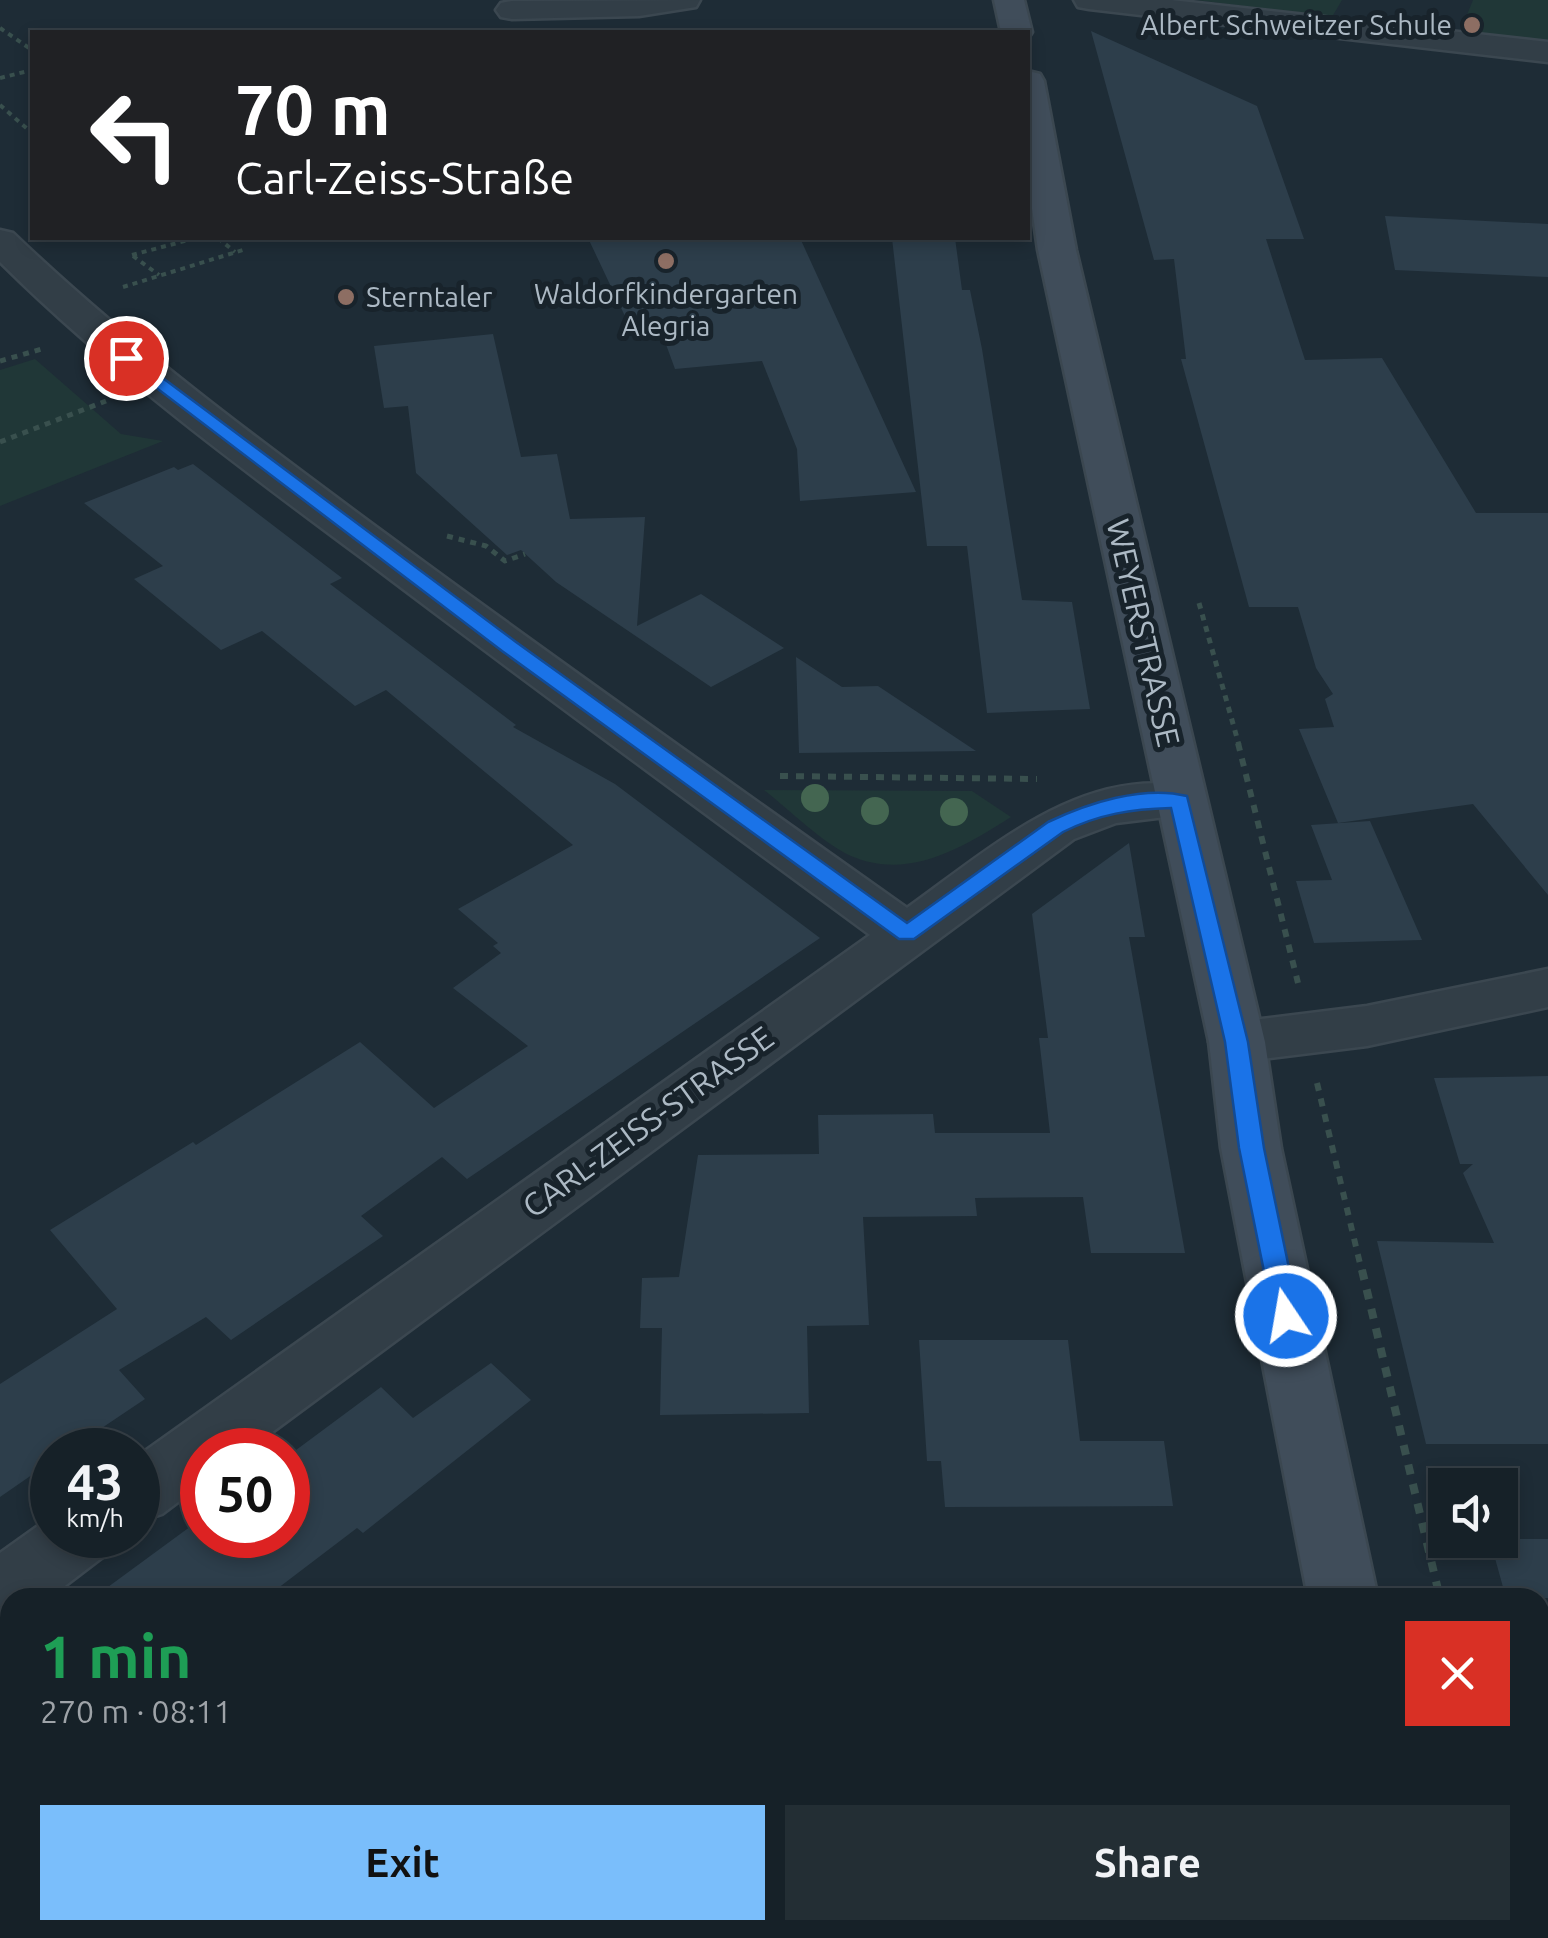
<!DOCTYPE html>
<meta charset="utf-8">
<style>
:root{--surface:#162128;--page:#232e34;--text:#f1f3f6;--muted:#9ea3a8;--line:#353e45;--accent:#7abefb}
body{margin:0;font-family:Ubuntu,sans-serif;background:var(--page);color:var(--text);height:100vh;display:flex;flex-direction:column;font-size:38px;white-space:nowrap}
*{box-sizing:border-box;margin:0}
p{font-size:32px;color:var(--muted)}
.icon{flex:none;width:55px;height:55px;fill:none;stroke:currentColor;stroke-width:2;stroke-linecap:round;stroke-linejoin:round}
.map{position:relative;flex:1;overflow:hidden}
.panel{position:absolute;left:0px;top:1588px;width:1550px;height:352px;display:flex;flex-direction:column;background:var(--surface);border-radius:30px 30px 0 0;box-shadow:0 5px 15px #0003,0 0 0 2px var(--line)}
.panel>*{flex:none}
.banner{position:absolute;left:30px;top:30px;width:1000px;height:210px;border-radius:0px;box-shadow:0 5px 15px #0003,0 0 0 2px var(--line);background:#202124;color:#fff;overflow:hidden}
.controls{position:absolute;left:1428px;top:1468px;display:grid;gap:20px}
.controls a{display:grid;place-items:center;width:90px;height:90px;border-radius:0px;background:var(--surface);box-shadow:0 5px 15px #0003,0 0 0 2px var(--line);font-size:50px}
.speed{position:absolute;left:30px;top:1428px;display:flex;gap:20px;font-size:50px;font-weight:700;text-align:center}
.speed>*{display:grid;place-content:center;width:130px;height:130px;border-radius:50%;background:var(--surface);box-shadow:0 5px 15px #0003,0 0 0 2px var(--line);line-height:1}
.speed small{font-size:25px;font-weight:400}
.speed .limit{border:15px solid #d22;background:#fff;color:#111}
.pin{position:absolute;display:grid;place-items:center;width:85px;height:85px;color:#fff;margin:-42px;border:5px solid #fff;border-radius:50%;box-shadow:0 2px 10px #0007}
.me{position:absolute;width:110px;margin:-55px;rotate:348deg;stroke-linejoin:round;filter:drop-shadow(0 0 8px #0008)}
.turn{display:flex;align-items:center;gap:35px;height:210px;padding:0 40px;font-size:45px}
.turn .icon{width:130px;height:130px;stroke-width:2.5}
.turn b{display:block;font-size:70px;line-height:85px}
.round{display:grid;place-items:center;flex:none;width:105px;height:105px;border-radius:0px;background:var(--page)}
.overview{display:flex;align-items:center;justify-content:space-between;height:170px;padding:0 40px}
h1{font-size:60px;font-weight:700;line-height:75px;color:#1e9e55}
.action{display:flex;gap:20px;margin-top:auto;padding:20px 40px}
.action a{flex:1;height:115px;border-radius:0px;background:var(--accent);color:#111;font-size:40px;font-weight:700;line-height:115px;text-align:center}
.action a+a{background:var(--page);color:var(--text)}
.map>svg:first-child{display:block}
.green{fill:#203737}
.building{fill:#2d3e4b}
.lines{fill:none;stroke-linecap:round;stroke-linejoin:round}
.street-casing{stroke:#3b4750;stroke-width:5}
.secondary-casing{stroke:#3b4750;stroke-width:5}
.path-far3{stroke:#39504e;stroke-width:4;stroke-dasharray:5 5;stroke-linecap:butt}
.path-far2{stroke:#39504e;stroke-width:5;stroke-dasharray:6 6;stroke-linecap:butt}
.path-far1{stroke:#39504e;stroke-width:6;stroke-dasharray:8 8;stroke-linecap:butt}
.path{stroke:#39504e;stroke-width:8;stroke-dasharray:10 10;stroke-linecap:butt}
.street{fill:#323e47;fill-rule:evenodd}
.secondary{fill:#404d5a;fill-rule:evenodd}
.tree{fill:#446651}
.route{fill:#1a73e8;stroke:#114b97;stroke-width:2.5}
.education-dot{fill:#8d6e63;stroke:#18232b;stroke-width:4}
.labels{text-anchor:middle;stroke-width:10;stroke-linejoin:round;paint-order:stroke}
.far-poi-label{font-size:28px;fill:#acb9c4;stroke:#18232b;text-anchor:end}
.street-label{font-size:32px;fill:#acb9c4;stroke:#18232b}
</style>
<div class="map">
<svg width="1548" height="1938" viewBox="0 0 1548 1938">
<rect width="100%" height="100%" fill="#1e2c36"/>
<!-- green -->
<path class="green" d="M 1196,0 L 1342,0 L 1332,17 Z
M 1473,0 L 1548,0 L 1548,41 L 1460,32 Z
M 35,359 L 121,434 L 163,441 L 0,506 L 0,370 Z
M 764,790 L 972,791 L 1011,817 C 964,847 909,881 851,856 C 821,842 791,811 764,790 Z"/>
<!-- building -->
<path class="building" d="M 1091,31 L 1257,106 L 1304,239 L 1266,239 L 1305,360 L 1382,358 L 1476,513 L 1548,513 L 1548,895 L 1473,804 L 1338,823 L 1299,729 L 1334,727 L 1325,699 L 1333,694 L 1316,668 L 1298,607 L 1249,607 L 1181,359 L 1186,359 L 1174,259 L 1154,260 Z
M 1385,216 L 1548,224 L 1548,277 L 1395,270 Z
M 588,238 L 800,238 L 916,492 L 800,501 L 797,449 L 762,361 L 675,369 L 660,328 L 632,331 Z
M 892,238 L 955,238 L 962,290 L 970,290 L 982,349 L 1022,600 L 1072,602 L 1090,709 L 987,713 L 967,546 L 927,546 Z
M 493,334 L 521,457 L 557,454 L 570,519 L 645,517 L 637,626 L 701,594 L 784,648 L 711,687 L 556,582 L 521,550 L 507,555 L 416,473 L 408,406 L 384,408 L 374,346 Z
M 193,464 L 342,578 L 330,584 L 516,725 L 513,727 L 615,784 L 820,938 L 467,1179 L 442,1157 L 361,1216 L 383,1236 L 231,1340 L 206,1317 L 119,1370 L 145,1399 L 69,1450 L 52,1450 L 52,1461 L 0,1497 L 0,1384 L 117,1309 L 50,1230 L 193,1142 L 196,1145 L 360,1042 L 434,1108 L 528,1046 L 453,988 L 501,953 L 493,946 L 498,943 L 458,909 L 573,845 L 386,690 L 355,706 L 262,631 L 221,650 L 134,579 L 163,566 L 84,503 L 174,467 L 178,470 Z
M 796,657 L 842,687 L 878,686 L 976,751 L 799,753 Z
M 1370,821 L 1422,940 L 1314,943 L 1296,881 L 1332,880 L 1311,825 Z
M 1129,843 L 1145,937 L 1129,937 L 1185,1253 L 1091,1253 L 1083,1197 L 975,1198 L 977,1216 L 863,1217 L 869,1325 L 807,1326 L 809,1413 L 660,1415 L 662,1328 L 640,1328 L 642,1278 L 679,1277 L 698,1155 L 819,1154 L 818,1115 L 933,1114 L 935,1133 L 1050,1133 L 1039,1038 L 1048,1038 L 1032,914 Z
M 1548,1076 L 1548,1444 L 1426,1444 L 1377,1241 L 1494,1243 L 1463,1173 L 1473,1164 L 1460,1164 L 1434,1078 Z
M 919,1340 L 1068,1340 L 1080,1441 L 1164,1441 L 1173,1506 L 945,1507 L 941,1461 L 927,1461 Z
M 491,1363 L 531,1400 L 363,1533 L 357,1528 L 265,1598 L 93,1598 L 202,1518 L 202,1535 L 288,1535 L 288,1456 L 381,1387 L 413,1418 Z
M 1500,1539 L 1548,1539 L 1548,1598 L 1506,1598 L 1490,1540 Z"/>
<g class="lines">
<!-- street casing -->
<g class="street-casing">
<path id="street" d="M 700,0 L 696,7 L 639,16 L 512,19 L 501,17 L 496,10 L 501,3 L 512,1 Z
M 1074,0 L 1171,0 L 1548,42 L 1548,62 L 1089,9 L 1078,7 Z
M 0,230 L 13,233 C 134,349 268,447 402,546 C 569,669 738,788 907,908 C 990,849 1087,760 1198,789 L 1205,801 L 1198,813 L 1116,823 L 1074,839 L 248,1450 L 202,1450 L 202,1484 L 162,1514 L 138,1522 L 138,1456 L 870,935 C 703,812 535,689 370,564 C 242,469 113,374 0,262 Z
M 1548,969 L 1548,1007 L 1367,1046 L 1237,1062 L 1217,1056 L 1209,1042 L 1217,1028 L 1237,1022 L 1367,1006 Z
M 52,1516 L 52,1535 L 115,1535 L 104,1556 L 49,1598 L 10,1598 L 10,1621 L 0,1624 L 0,1553 Z"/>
</g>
<!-- secondary casing -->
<g class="secondary-casing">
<path id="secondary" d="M 994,0 L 1024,0 L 1032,32 L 1028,38 L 1028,32 L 1001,32 Z
M 1028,71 L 1040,74 L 1044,81 L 1076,250 L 1265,1042 L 1281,1148 L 1378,1598 L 1308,1598 L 1221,1148 L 1209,1042 L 1038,250 L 1028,181 Z
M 1371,1930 L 1451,1930 L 1453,1938 L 1373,1938 Z"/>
</g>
<!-- path-far3 -->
<path class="path-far3" d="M 0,28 L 32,50
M 0,78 L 32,70
M 0,105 L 32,133
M 218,238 L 235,252
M 132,255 L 196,238
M 133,256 L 159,275
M 123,287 L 246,249"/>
<!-- path-far2 -->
<path class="path-far2" d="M 0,361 L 42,349
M 0,442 L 106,401
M 447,536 L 486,546 L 505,561 L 525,554
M 1199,603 L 1239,745"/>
<!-- path-far1 -->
<path class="path-far1" d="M 1238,743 L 1298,983
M 780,776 L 1037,779
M 1317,1083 L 1362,1272"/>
<!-- path -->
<path class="path" d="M 1362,1270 L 1440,1598
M 1332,1930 L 1334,1938
M 1521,1930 L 1523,1938"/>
<!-- street -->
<use href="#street" class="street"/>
<!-- secondary -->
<use href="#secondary" class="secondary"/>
</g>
<!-- trees -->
<g class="tree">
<circle cx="815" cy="798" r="14"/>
<circle cx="875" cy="811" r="14"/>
<circle cx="954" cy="812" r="14"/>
</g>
<!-- route -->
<path class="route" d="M 121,355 L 132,355 L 516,642 L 907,923 L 1048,822 C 1088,803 1143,785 1187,796 L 1248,1042 L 1264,1148 L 1299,1316 L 1295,1324 L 1286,1327 L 1277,1324 L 1273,1316 L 1239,1148 L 1225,1042 L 1171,808 C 1132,809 1099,814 1063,832 L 914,939 L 899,939 L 502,651 L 121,361 Z"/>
<!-- markers -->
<g class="education-dot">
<circle cx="1472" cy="25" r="10"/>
<circle cx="666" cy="261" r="10"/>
<circle cx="346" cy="297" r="10"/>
</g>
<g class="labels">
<!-- far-poi labels -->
<g class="far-poi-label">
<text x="1452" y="35">Albert Schweitzer Schule</text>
<text x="666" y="304" text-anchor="middle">Waldorfkindergarten<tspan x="666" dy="32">Alegria</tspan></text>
<text x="366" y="307" text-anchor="start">Sterntaler</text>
</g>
<!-- street labels -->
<g class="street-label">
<text transform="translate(1143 633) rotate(77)" y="11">WEYERSTRASSE</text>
<text transform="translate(648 1122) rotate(-36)" y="11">CARL-ZEISS-STRASSE</text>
</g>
</g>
</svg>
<div class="controls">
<a><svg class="icon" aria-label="sound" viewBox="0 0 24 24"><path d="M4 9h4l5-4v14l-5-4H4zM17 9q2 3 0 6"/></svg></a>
</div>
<div class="speed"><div>43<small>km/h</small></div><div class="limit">50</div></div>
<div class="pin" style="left:126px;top:358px;background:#d93025"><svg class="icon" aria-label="arrive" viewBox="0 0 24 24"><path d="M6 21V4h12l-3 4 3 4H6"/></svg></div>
<svg class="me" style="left:1286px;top:1316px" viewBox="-20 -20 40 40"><circle r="17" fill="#1a73e8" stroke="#fff" stroke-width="3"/><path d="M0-11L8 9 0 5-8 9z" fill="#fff"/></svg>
<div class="banner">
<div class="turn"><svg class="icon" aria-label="left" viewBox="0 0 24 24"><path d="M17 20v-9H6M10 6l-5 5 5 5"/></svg><div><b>70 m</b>Carl-Zeiss-Straße</div></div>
</div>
<section class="panel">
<div class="overview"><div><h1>1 min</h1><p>270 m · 08:11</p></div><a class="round" style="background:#d93025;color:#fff"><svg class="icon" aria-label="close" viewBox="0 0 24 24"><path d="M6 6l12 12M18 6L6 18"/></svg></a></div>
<div class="action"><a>Exit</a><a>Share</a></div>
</section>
</div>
